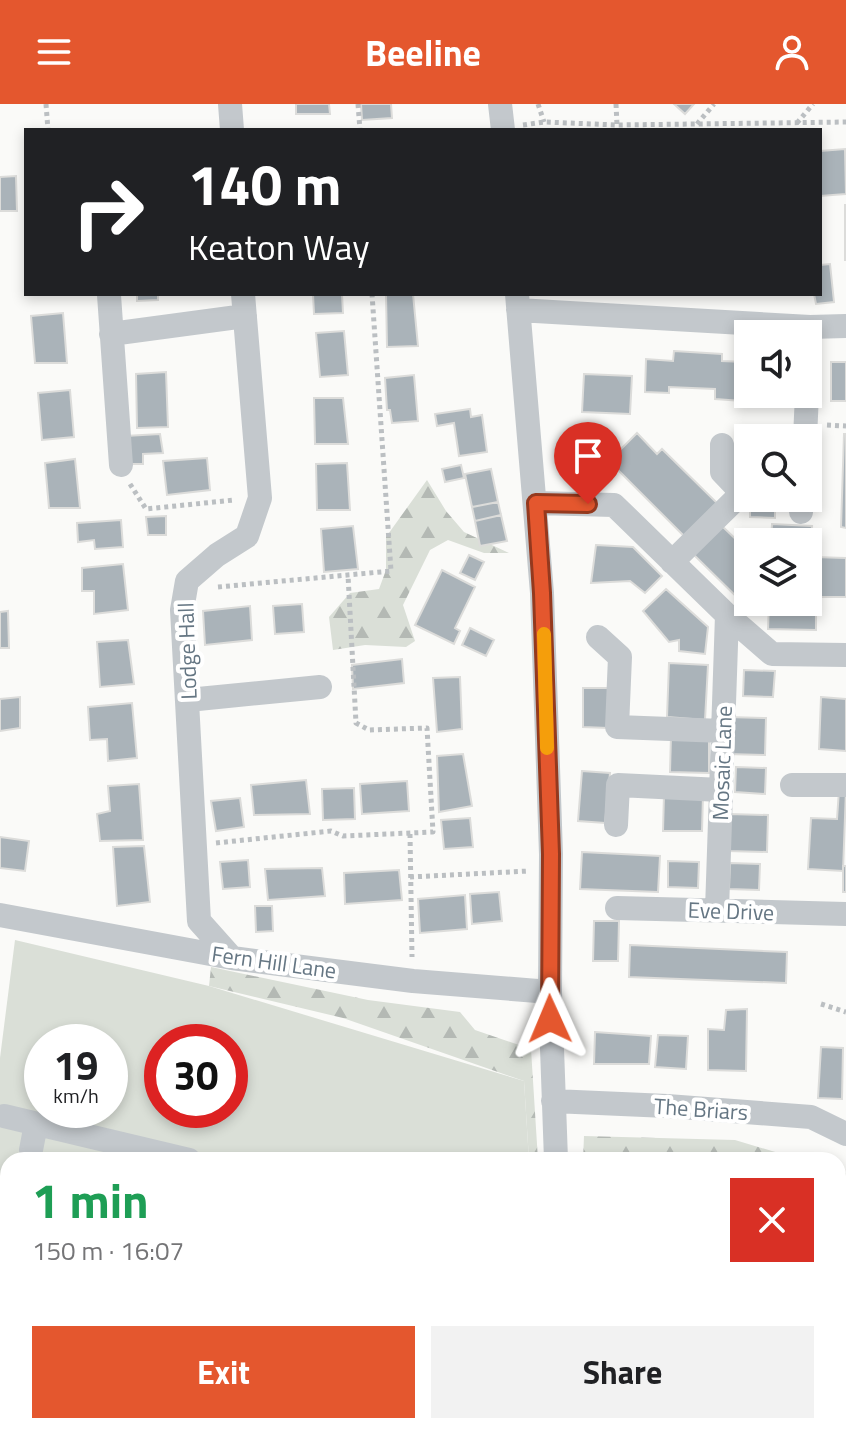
<!DOCTYPE html>
<meta charset="utf-8">
<style>
:root{--surface:#fff;--page:#f2f2f2;--text:#202124;--muted:#757577;--accent:#e4572e}
body{margin:0;font-family:"Titillium Web",sans-serif;background:var(--page);color:var(--text);height:100vh;display:flex;flex-direction:column;font-size:30px;white-space:nowrap}
*{box-sizing:border-box;margin:0}
p{font-size:26px;color:var(--muted)}
.icon{flex:none;width:44px;height:44px;fill:none;stroke:currentColor;stroke-width:2;stroke-linecap:round;stroke-linejoin:round}
.map{position:relative;flex:1;overflow:hidden}
.drawer{position:absolute;left:0px;top:1048px;width:846px;height:282px;display:flex;flex-direction:column;background:var(--surface);border-radius:24px 24px 0 0;box-shadow:0 4px 12px #0003}
.drawer>*{flex:none}
.guide{position:absolute;left:24px;top:24px;width:798px;height:168px;border-radius:0px;box-shadow:0 4px 12px #0003;background:#202124;color:#fff;overflow:hidden}
.buttons{position:absolute;left:734px;top:216px;display:grid;gap:16px}
.buttons a{display:grid;place-items:center;width:88px;height:88px;border-radius:0px;background:var(--surface);box-shadow:0 4px 12px #0003;font-size:40px}
.speed{position:absolute;left:24px;top:920px;display:flex;gap:16px;font-size:40px;font-weight:700;text-align:center}
.speed>*{display:grid;place-content:center;width:104px;height:104px;border-radius:50%;background:var(--surface);box-shadow:0 4px 12px #0003;line-height:1}
.speed small{font-size:20px;font-weight:400}
.speed .limit{border:12px solid #d22;background:#fff;color:#111}
.pin{position:absolute;display:grid;place-items:center;width:68px;height:68px;color:#fff;margin:-82px -34px;border-radius:50% 50% 50% 0;rotate:-45deg;box-shadow:0 0 8px #0007}
.pin .icon{rotate:45deg}
.me{position:absolute;width:88px;margin:-44px;rotate:359deg;stroke-linejoin:round;filter:drop-shadow(0 0 6px #0008)}
.turn{display:flex;align-items:center;gap:28px;height:168px;padding:0 32px;font-size:36px}
.turn .icon{width:104px;height:104px;stroke-width:2.5}
.turn b{display:block;font-size:56px;line-height:68px}
.round{display:grid;place-items:center;flex:none;width:84px;height:84px;border-radius:0px;background:var(--page)}
.head{display:flex;align-items:center;justify-content:space-between;height:136px;padding:0 32px}
h1{font-size:48px;font-weight:700;line-height:60px;color:#1e9e55}
.action{display:flex;gap:16px;margin-top:auto;padding:16px 32px}
.action a{flex:1;height:92px;border-radius:0px;background:var(--accent);color:#fff;font-size:32px;font-weight:700;line-height:92px;text-align:center}
.action a+a{background:var(--page);color:var(--text)}
header{display:flex;justify-content:space-between;align-items:center;height:104px;padding:0 32px;background:var(--accent);color:#fff;font-size:36px;font-weight:700}
.map>svg:first-child{display:block}
.grass{fill:url(#grass-dots)}
.forest{fill:url(#forest-firs)}
.garden{fill:#dadfd7;fill-rule:evenodd}
.building{fill:#aab3b9;stroke:#dcdcda;stroke-width:2}
.lines{fill:none;stroke-linecap:round;stroke-linejoin:round}
.path{stroke:#bbbfc2;stroke-width:5;stroke-dasharray:4 4;stroke-linecap:butt}
.minor{stroke:#c3c8cc;stroke-width:24}
.route-casing{stroke:#94391e;stroke-width:20}
.route{stroke:#e4572e;stroke-width:14}
.slow{stroke:#f59e0b;stroke-width:14}
.labels{text-anchor:middle;stroke-width:8;stroke-linejoin:round;paint-order:stroke}
.street-label{font-size:22px;fill:#657683;stroke:#fff}
</style>
<header><svg class="icon" aria-label="menu" viewBox="0 0 24 24"><path d="M4 6h16M4 12h16M4 18h16"/></svg>Beeline<svg class="icon" aria-label="person" viewBox="0 0 24 24"><circle cx="12" cy="8" r="4"/><path d="M4 21q1-7 8-7t8 7"/></svg></header>
<div class="map">
<svg width="846" height="1329" viewBox="0 0 846 1329">
<defs>
<pattern id="grass-dots" width="8" height="8" patternUnits="userSpaceOnUse" patternTransform="scale(2)"><rect width="8" height="8" fill="#dadfd7"/><path d="M2 2h.1M6 6h.1" fill="none" stroke="#b4b9b4" stroke-width="1.8" stroke-linecap="round"/></pattern>
<pattern id="forest-firs" width="22" height="20" patternUnits="userSpaceOnUse" patternTransform="scale(2)"><rect width="22" height="20" fill="#dadfd7"/><path d="M5 1l3.5 6h-7zM16 11l3.5 6h-7z" fill="#b4b9b4"/></pattern>
</defs>
<rect width="100%" height="100%" fill="#fafaf8"/>
<!-- grass -->
<path class="grass" d="M 0,1178 L 8,1179 L 8,1322 L 248,1322 L 247,1329 L 0,1329 Z
M 846,1233 L 846,1329 L 839,1329 Z
M 251,1322 L 419,1322 L 417,1329 L 250,1329 Z"/>
<!-- forest -->
<path class="forest" d="M 427,376 L 446,407 L 464,428 L 509,449 L 484,449 L 448,436 L 430,446 L 403,501 L 415,537 L 406,543 L 365,541 L 333,546 L 329,513 L 350,489 L 379,485 L 386,466 L 386,433 Z
M 211,863 L 368,896 L 460,908 L 475,926 L 531,945 L 538,1056 L 529,1056 L 524,977 L 343,914 L 209,882 Z
M 584,1032 L 735,1036 L 802,1056 L 583,1056 Z
M 838,1067 L 846,1069 L 846,1143 L 838,1140 Z"/>
<!-- garden -->
<path class="garden" d="M 15,836 L 209,882 L 524,977 L 529,1056 L 8,1056 L 8,1170 L 0,1168 L 0,954 ZM 42,938 L 110,938 L 110,1006 L 42,1006 ZM 162,938 L 230,938 L 230,1006 L 162,1006 Z"/>
<!-- building -->
<path class="building" d="M 296,0 L 329,0 L 330,10 L 296,10 Z
M 361,0 L 391,0 L 392,14 L 362,16 Z
M 674,0 L 694,0 L 685,10 Z
M 845,45 L 846,90 L 820,92 L 820,47 Z
M 16,72 L 17,107 L 0,107 L 0,73 Z
M 845,101 L 846,101 L 846,156 L 845,156 Z
M 830,160 L 834,198 L 816,200 L 814,190 L 820,190 L 820,161 Z
M 137,190 L 158,190 L 158,196 L 137,197 Z
M 313,190 L 342,190 L 343,209 L 314,210 Z
M 386,190 L 413,190 L 418,242 L 387,243 Z
M 63,209 L 67,259 L 35,259 L 31,212 Z
M 344,227 L 348,271 L 320,273 L 316,229 Z
M 674,247 L 722,250 L 722,257 L 745,258 L 742,297 L 715,295 L 715,285 L 669,283 L 669,289 L 645,288 L 646,255 L 673,257 Z
M 831,258 L 846,258 L 846,297 L 831,297 Z
M 166,268 L 168,323 L 137,324 L 136,270 Z
M 584,270 L 632,272 L 630,310 L 582,308 Z
M 414,271 L 418,317 L 392,319 L 390,306 L 387,306 L 385,274 Z
M 70,286 L 74,333 L 42,336 L 38,289 Z
M 314,294 L 343,294 L 348,340 L 315,340 Z
M 470,305 L 471,313 L 482,311 L 487,348 L 459,352 L 454,319 L 437,322 L 435,310 Z
M 751,327 L 776,327 L 776,334 L 751,334 Z
M 637,329 L 657,350 L 662,345 L 717,399 L 684,432 L 609,357 Z
M 160,330 L 163,349 L 143,350 L 143,360 L 125,360 L 125,332 Z
M 844,330 L 846,330 L 846,424 L 841,423 Z
M 207,354 L 210,386 L 167,391 L 163,357 Z
M 75,355 L 80,404 L 49,404 L 45,359 Z
M 347,359 L 350,406 L 317,406 L 316,360 Z
M 461,361 L 464,374 L 445,378 L 442,365 Z
M 491,365 L 498,398 L 472,403 L 465,370 Z
M 750,394 L 775,394 L 775,414 L 750,413 Z
M 498,398 L 501,411 L 475,417 L 472,403 Z
M 501,411 L 507,437 L 480,442 L 475,417 Z
M 166,412 L 166,431 L 148,431 L 146,413 Z
M 121,416 L 123,443 L 95,445 L 94,436 L 78,438 L 77,419 Z
M 772,420 L 812,422 L 810,448 L 808,448 L 808,438 L 771,438 Z
M 721,421 L 748,447 L 748,498 L 769,498 L 768,510 L 753,509 L 692,449 Z
M 353,422 L 358,465 L 324,468 L 321,425 Z
M 596,441 L 633,443 L 662,472 L 645,489 L 630,477 L 591,479 Z
M 469,451 L 484,458 L 475,476 L 460,469 Z
M 814,453 L 846,454 L 846,493 L 816,493 L 816,526 L 768,525 L 769,498 L 808,498 L 808,480 L 814,480 Z
M 123,460 L 128,506 L 94,510 L 94,487 L 82,487 L 82,464 Z
M 442,466 L 475,483 L 455,524 L 460,527 L 454,540 L 415,521 Z
M 666,485 L 708,523 L 705,550 L 679,547 L 679,536 L 669,538 L 643,507 Z
M 302,500 L 304,528 L 275,530 L 273,502 Z
M 250,502 L 252,536 L 205,541 L 203,507 Z
M 8,507 L 9,544 L 0,544 L 0,508 Z
M 470,524 L 494,536 L 486,552 L 462,541 Z
M 128,536 L 134,580 L 100,583 L 97,538 Z
M 402,555 L 404,579 L 353,585 L 352,561 Z
M 669,559 L 708,561 L 705,616 L 667,613 Z
M 744,566 L 775,567 L 773,593 L 743,592 Z
M 460,573 L 462,625 L 437,628 L 433,574 Z
M 583,584 L 609,584 L 608,624 L 583,623 Z
M 20,593 L 20,624 L 0,627 L 0,595 Z
M 821,593 L 846,595 L 846,647 L 819,645 Z
M 132,599 L 137,654 L 108,657 L 107,635 L 90,636 L 88,603 Z
M 727,613 L 766,614 L 765,651 L 727,650 Z
M 671,631 L 709,632 L 709,669 L 670,668 Z
M 463,650 L 472,702 L 439,708 L 437,652 Z
M 736,663 L 766,664 L 765,690 L 735,688 Z
M 582,667 L 610,669 L 605,719 L 578,717 Z
M 306,676 L 310,710 L 254,711 L 251,681 Z
M 407,677 L 409,707 L 362,710 L 360,680 Z
M 139,680 L 143,736 L 100,737 L 97,710 L 110,707 L 108,682 Z
M 354,684 L 355,715 L 323,716 L 322,685 Z
M 839,686 L 846,686 L 843,767 L 808,765 L 811,714 L 837,715 Z
M 664,690 L 703,691 L 702,727 L 663,727 Z
M 240,694 L 244,723 L 216,727 L 211,697 Z
M 729,710 L 768,711 L 767,748 L 728,747 Z
M 470,714 L 473,743 L 444,745 L 441,716 Z
M 0,733 L 29,737 L 25,767 L 0,764 Z
M 144,742 L 150,798 L 117,802 L 113,743 Z
M 582,748 L 660,752 L 658,788 L 580,785 Z
M 248,756 L 250,783 L 223,785 L 220,758 Z
M 668,757 L 699,758 L 698,784 L 668,783 Z
M 730,759 L 760,760 L 759,786 L 729,785 Z
M 843,762 L 846,762 L 846,788 L 843,788 Z
M 322,764 L 325,792 L 268,796 L 265,765 Z
M 399,766 L 402,796 L 345,800 L 344,769 Z
M 499,788 L 502,817 L 472,820 L 470,790 Z
M 465,791 L 467,825 L 420,829 L 418,795 Z
M 255,802 L 272,802 L 273,827 L 256,828 Z
M 594,817 L 619,817 L 618,857 L 593,857 Z
M 630,841 L 787,848 L 786,879 L 629,873 Z
M 747,905 L 746,967 L 708,966 L 708,925 L 724,926 L 726,906 Z
M 595,928 L 651,932 L 649,960 L 594,960 Z
M 658,931 L 688,932 L 686,965 L 655,963 Z
M 821,943 L 843,944 L 842,995 L 818,994 Z
M 436,1322 L 495,1322 L 494,1329 L 465,1325 L 464,1329 L 435,1329 Z"/>
<g class="lines">
<!-- path -->
<path class="path" d="M 46,0 L 48,26
M 358,0 L 360,26
M 538,0 L 544,18
M 616,0 L 617,21
M 797,19 L 813,0
M 697,20 L 714,0
M 523,21 L 544,18 L 617,21 L 846,18
M 827,321 L 846,322
M 130,380 L 146,405 L 234,396
M 218,483 L 391,467 L 372,190
M 410,730 L 412,853
M 216,739 L 331,727 L 343,732 L 433,728 L 427,624 L 369,626 L 356,619 L 348,471
M 410,773 L 529,767
M 821,900 L 846,908"/>
<!-- minor -->
<path class="minor" d="M 230,0 L 232,26
M 500,0 L 503,26
M 517,190 L 542,489 L 551,750 L 550,888 L 556,1056
M 109,191 L 121,361
M 518,206 L 810,223 L 846,222
M 111,230 L 245,212
M 808,273 L 810,223
M 805,334 L 807,290
M 536,399 L 614,401 L 727,511 L 772,550 L 846,551
M 801,408 L 802,394
M 672,458 L 742,389 L 722,368 L 722,341
M 598,533 L 620,553 L 617,623 L 723,627
M 188,596 L 320,583
M 792,681 L 846,681
M 616,721 L 618,681 L 721,686
M 617,804 L 846,810
M 717,806 L 727,511
M 0,811 L 232,854 L 413,877 L 550,888
M 232,854 L 199,817 L 182,506 L 187,477 L 217,451 L 247,432 L 260,394 L 243,190
M 553,997 L 667,1002 L 811,1013 L 846,1030
M 4,1012 L 189,1056
M 31,1046 L 36,1020
M 569,1322 L 570,1329
M 738,1322 L 739,1329"/>
</g>
<g class="lines">
<!-- route casing -->
<g class="route-casing">
<path id="route" d="M 550,915 L 551,750 L 542,489 L 536,399 L 588,400"/>
</g>
<!-- route -->
<use href="#route" class="route"/>
<!-- slow -->
<path class="slow" d="M 544,530 L 547,644"/>
</g>
<g class="labels">
<!-- street labels -->
<g class="street-label">
<text transform="translate(187 547) rotate(-92)" y="8">Lodge Hall</text>
<text transform="translate(722 659) rotate(-88)" y="8">Mosaic Lane</text>
<text transform="translate(731 807) rotate(2)" y="8">Eve Drive</text>
<text transform="translate(274 858) rotate(8)" y="8">Fern Hill Lane</text>
<text transform="translate(701 1005) rotate(4)" y="8">The Briars</text>
</g>
</g>
</svg>
<div class="buttons">
<a><svg class="icon" aria-label="sound" viewBox="0 0 24 24"><path d="M4 9h4l5-4v14l-5-4H4zM17 9q2 3 0 6"/></svg></a>
<a><svg class="icon" aria-label="search" viewBox="0 0 24 24"><circle cx="10" cy="10" r="6"/><path d="M15 15l6 6"/></svg></a>
<a><svg class="icon" aria-label="layers" viewBox="0 0 24 24"><path d="M12 4l9 5-9 5-9-5zM3 14l9 5 9-5"/></svg></a>
</div>
<div class="speed"><div>19<small>km/h</small></div><div class="limit">30</div></div>
<div class="pin" style="left:588px;top:400px;background:#d93025"><svg class="icon" aria-label="arrive" viewBox="0 0 24 24"><path d="M6 21V4h12l-3 4 3 4H6"/></svg></div>
<svg class="me" style="left:550px;top:915px" viewBox="-20 -20 40 40"><path d="M0-17L14 15 0 8-14 15z" fill="#e4572e" stroke="#fff" stroke-width="4"/></svg>
<div class="guide">
<div class="turn"><svg class="icon" aria-label="right" viewBox="0 0 24 24"><path d="M7 20v-9h11M14 6l5 5-5 5"/></svg><div><b>140 m</b>Keaton Way</div></div>
</div>
<section class="drawer">
<div class="head"><div><h1>1 min</h1><p>150 m · 16:07</p></div><a class="round" style="background:#d93025;color:#fff"><svg class="icon" aria-label="close" viewBox="0 0 24 24"><path d="M6 6l12 12M18 6L6 18"/></svg></a></div>
<div class="action"><a>Exit</a><a>Share</a></div>
</section>
</div>
